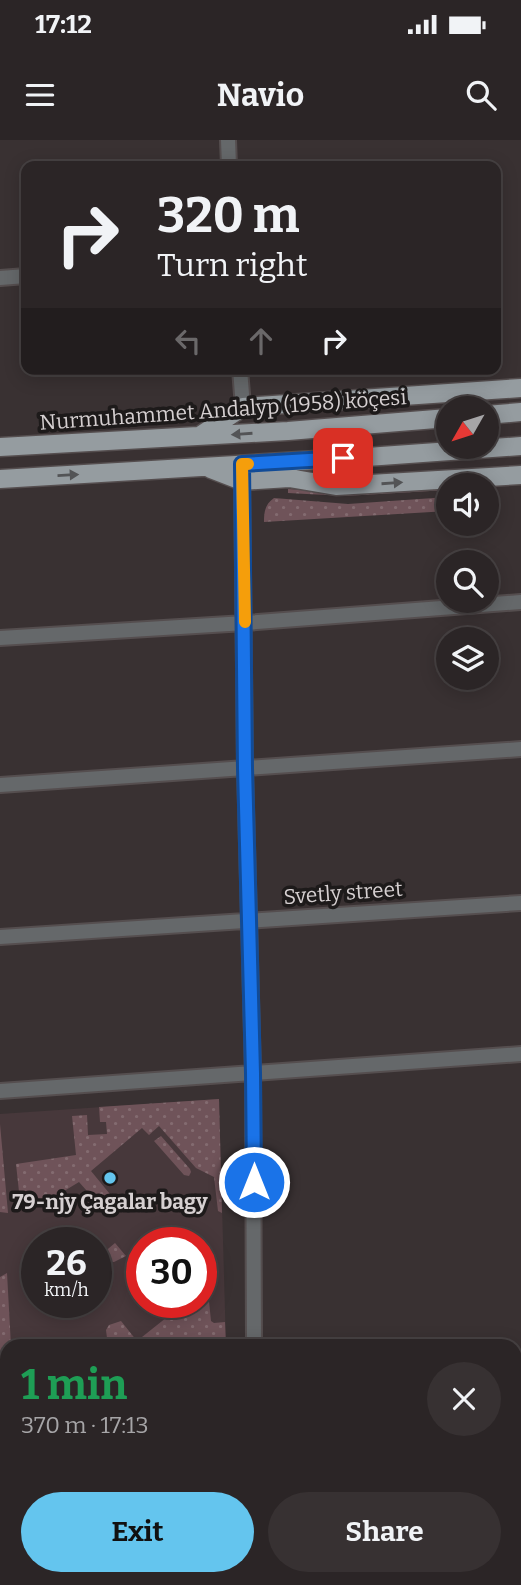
<!DOCTYPE html>
<meta charset="utf-8">
<style>
:root{--surface:#2b2526;--page:#373132;--text:#f1f3f6;--muted:#a6a5a7;--line:#474243;--accent:#64c5ee}
body{margin:0;font-family:Bitter,serif;background:var(--page);color:var(--text);height:100vh;display:flex;flex-direction:column;font-size:26px;white-space:nowrap}
*{box-sizing:border-box;margin:0}
p{font-size:23px;color:var(--muted)}
.icon{flex:none;width:38px;height:38px;fill:none;stroke:currentColor;stroke-width:2;stroke-linecap:round;stroke-linejoin:round}
.map{position:relative;flex:1;overflow:hidden}
.details{position:absolute;left:0px;top:1199px;width:522px;height:247px;display:flex;flex-direction:column;background:var(--surface);border-radius:21px 21px 0 0;box-shadow:0 4px 18px #0003,0 0 0 2px var(--line)}
.details>*{flex:none}
.hud{position:absolute;left:21px;top:21px;width:480px;height:214px;border-radius:14px;box-shadow:0 4px 18px #0003,0 0 0 2px var(--line);background:#2b2526;color:var(--text);overflow:hidden}
.needle{width:46px;rotate:231deg}
.fabs{position:absolute;left:436px;top:256px;display:grid;gap:14px}
.fabs a{display:grid;place-items:center;width:63px;height:63px;border-radius:50%;background:var(--surface);box-shadow:0 4px 18px #0003,0 0 0 2px var(--line);font-size:35px}
.speed{position:absolute;left:21px;top:1087px;display:flex;gap:14px;font-size:35px;font-weight:700;text-align:center}
.speed>*{display:grid;place-content:center;width:91px;height:91px;border-radius:50%;background:var(--surface);box-shadow:0 4px 18px #0003,0 0 0 2px var(--line);line-height:1}
.speed small{font-size:18px;font-weight:400}
.speed .limit{border:10px solid #d22;background:#fff;color:#111}
.pin{position:absolute;display:grid;place-items:center;width:60px;height:60px;color:#fff;margin:-30px;border-radius:14px;box-shadow:0 4px 10px #0006}
.me{position:absolute;width:77px;margin:-38px;rotate:0deg;stroke-linejoin:round;filter:drop-shadow(0 0 5px #0008)}
.turn{display:flex;align-items:center;gap:24px;height:147px;padding:0 21px;font-size:32px}
.turn .icon{width:91px;height:91px;stroke-width:2.5}
.turn b{display:block;font-size:49px;line-height:60px}
.lanes{display:flex;align-items:center;height:66px;padding:0 21px;background:#0003;justify-content:center;gap:35px;direction:ltr}
.lanes .off{opacity:.35}
.round{display:grid;place-items:center;flex:none;width:74px;height:74px;border-radius:37px;background:var(--page)}
.overview{display:flex;align-items:center;justify-content:space-between;height:119px;padding:0 21px}
h1{font-size:42px;font-weight:700;line-height:52px;color:#1e9e55}
.primary-button{display:flex;gap:14px;margin-top:auto;padding:14px 21px}
.primary-button a{flex:1;height:80px;border-radius:42px;background:var(--accent);color:#111;font-size:28px;font-weight:700;line-height:80px;text-align:center}
.primary-button a+a{background:var(--page);color:var(--text)}
.status{display:flex;justify-content:space-between;align-items:center;height:49px;padding:0 35px;background:var(--surface);direction:ltr}
.status svg{height:19px;fill:currentColor}
header{display:flex;justify-content:space-between;align-items:center;height:91px;padding:0 21px;background:var(--surface);font-size:32px;font-weight:700}
.map>svg:first-child{display:block}
.built{fill:#47383b;fill-rule:evenodd}
.green{fill:url(#green-dots)}
.lines{fill:none;stroke-linecap:round;stroke-linejoin:round}
.minor-casing{stroke:#554e4f;stroke-width:18}
.primary-casing{stroke:#554e4f;stroke-width:21}
.minor{stroke:#65686a;stroke-width:14}
.primary{stroke:#959ca0;stroke-width:18}
.oneway{fill:#535456}
.route-casing{stroke:#114b97;stroke-width:18}
.route{stroke:#1a73e8;stroke-width:12}
.slow{stroke:#f59e0b;stroke-width:12}
.poi-dot{fill:#64c5ee;stroke:#1d1a1a;stroke-width:2.5}
.labels{text-anchor:middle;stroke-width:7;stroke-linejoin:round;paint-order:stroke}
.street-label{font-size:21px;fill:#d6d0d1;stroke:#1d1a1a}
.poi-label{font-size:21px;font-weight:bold;fill:#d6d0d1;stroke:#1d1a1a}
</style>
<div class="status"><b>17:12</b><svg viewBox="0 0 49 12"><path d="M0 12V9h3v3zM5 12V6h3v6zM10 12V3h3v9zM15 12V0h3v12zM26 1h20v11H26zM47 4h2v5h-2z"/></svg></div>
<header><svg class="icon" aria-label="menu" viewBox="0 0 24 24"><path d="M4 6h16M4 12h16M4 18h16"/></svg>Navio<svg class="icon" aria-label="search" viewBox="0 0 24 24"><circle cx="10" cy="10" r="6"/><path d="M15 15l6 6"/></svg></header>
<div class="map">
<svg width="521" height="1445" viewBox="0 0 521 1445">
<defs>
<pattern id="green-dots" width="8" height="8" patternUnits="userSpaceOnUse" patternTransform="scale(1.75)"><rect width="8" height="8" fill="#6f5359"/><path d="M2 2h.1M6 6h.1" fill="none" stroke="#836b70" stroke-width="1.8" stroke-linecap="round"/></pattern>
</defs>
<rect width="100%" height="100%" fill="#393132"/>
<!-- built -->
<path class="built" d="M 219,959 L 226,1206 L 7,1206 L 7,1217 L 0,1217 L 0,974 ZM 37,1102 L 96,1102 L 96,1162 L 37,1162 ZM 142,1102 L 201,1102 L 201,1162 L 142,1162 Z"/>
<!-- green -->
<path class="green" d="M 183,275 L 183,279 L 91,285 L 90,281 Z
M 448,346 L 448,350 L 345,356 L 288,353 L 288,349 L 345,352 Z
M 448,357 L 448,371 L 264,382 C 264,372 265,364 274,358 L 348,364 Z
M 219,959 L 222,1073 L 218,1071 L 214,1037 L 196,1028 L 159,986 L 149,995 L 142,988 L 91,1031 L 114,1059 L 103,1069 L 79,1042 L 51,1059 L 20,1061 L 16,1024 L 76,1015 L 72,976 L 87,975 L 88,995 L 107,994 L 106,982 L 100,982 L 99,967 Z
M 0,984 L 8,1073 L 0,1072 Z
M 161,996 L 190,1029 L 191,1032 L 189,1036 L 184,1035 L 154,1001 Z
M 115,1103 L 126,1116 L 114,1122 L 96,1122 L 96,1119 Z
M 206,1131 L 211,1181 L 214,1183 L 225,1182 L 226,1206 L 108,1206 L 106,1190 L 109,1185 L 121,1181 L 137,1201 L 186,1162 L 201,1162 L 202,1149 L 201,1133 Z
M 7,1133 L 11,1206 L 7,1206 L 7,1217 L 0,1217 L 0,1137 Z"/>
<g class="lines">
<!-- minor casing -->
<g class="minor-casing">
<path id="minor" d="M 228,0 L 229,26
M 0,138 L 26,136
M 240,229 L 243,267
M 242,333 L 245,628 L 253,933 L 254,1206
M 0,498 L 245,483 L 521,462
M 0,645 L 521,609
M 0,797 L 521,763
M 0,951 L 521,914
M 514,1226 L 521,1226
M 0,1240 L 7,1240
M 514,1387 L 521,1387
M 0,1400 L 7,1400
M 260,1438 L 260,1445"/>
</g>
<!-- primary casing -->
<g class="primary-casing">
<path id="primary" d="M 486,275 L 521,272
M 201,295 L 243,267 L 521,248
M 0,307 L 288,291 L 448,278
M 211,329 L 242,341 L 289,338 L 336,346 L 521,335
M 0,339 L 367,317 L 521,306"/>
</g>
<!-- minor -->
<use href="#minor" class="minor"/>
<!-- primary -->
<use href="#primary" class="primary"/>
</g>
<!-- one-way arrows -->
<defs><path id="oneway-solid" d="M-6-.8H1V-3.2L6.5 0L1 3.2V.8H-6Z" transform="scale(1.75)"/></defs>
<g class="oneway">
<use href="#oneway-solid" transform="translate(242 294) rotate(176)"/>
<use href="#oneway-solid" transform="translate(68 335) rotate(-3)"/>
<use href="#oneway-solid" transform="translate(392 343) rotate(-4)"/>
</g>
<g class="lines">
<!-- route casing -->
<g class="route-casing">
<path id="route" d="M 254,1042 L 253,933 L 245,628 L 242,324 L 343,318"/>
</g>
<!-- route -->
<use href="#route" class="route"/>
<!-- slow -->
<path class="slow" d="M 245,482 L 242,324 L 248,324"/>
</g>
<!-- markers -->
<circle class="poi-dot" cx="110" cy="1038" r="7"/>
<g class="labels">
<!-- street labels -->
<g class="street-label">
<text transform="translate(223 270) rotate(-4)" y="7">Nurmuhammet Andalyp (1958) köçesi</text>
<text transform="translate(343 753) rotate(-4)" y="7">Svetly street</text>
</g>
<!-- poi labels -->
<g class="poi-label">
<text x="110" y="1069">79-njy Çagalar bagy</text>
</g>
</g>
</svg>
<div class="fabs">
<a><svg class="needle" viewBox="-14 -14 28 28"><path d="M0-13l5 13h-10z" fill="#e53935"/><path d="M0 13l5-13h-10z" fill="#a6a5a7"/></svg></a>
<a><svg class="icon" aria-label="sound" viewBox="0 0 24 24"><path d="M4 9h4l5-4v14l-5-4H4zM17 9q2 3 0 6"/></svg></a>
<a><svg class="icon" aria-label="search" viewBox="0 0 24 24"><circle cx="10" cy="10" r="6"/><path d="M15 15l6 6"/></svg></a>
<a><svg class="icon" aria-label="layers" viewBox="0 0 24 24"><path d="M12 4l9 5-9 5-9-5zM3 14l9 5 9-5"/></svg></a>
</div>
<div class="speed"><div>26<small>km/h</small></div><div class="limit">30</div></div>
<div class="pin" style="left:343px;top:318px;background:#d93025"><svg class="icon" aria-label="arrive" viewBox="0 0 24 24"><path d="M6 21V4h12l-3 4 3 4H6"/></svg></div>
<svg class="me" style="left:254px;top:1042px" viewBox="-20 -20 40 40"><circle r="17" fill="#1a73e8" stroke="#fff" stroke-width="3"/><path d="M0-11L8 9 0 5-8 9z" fill="#fff"/></svg>
<div class="hud">
<div class="turn"><svg class="icon" aria-label="right" viewBox="0 0 24 24"><path d="M7 20v-9h11M14 6l5 5-5 5"/></svg><div><b>320 m</b>Turn right</div></div>
<div class="lanes"><svg class="icon off" aria-label="left" viewBox="0 0 24 24"><path d="M17 20v-9H6M10 6l-5 5 5 5"/></svg><svg class="icon off" aria-label="ahead" viewBox="0 0 24 24"><path d="M12 20V5M6 11l6-6 6 6"/></svg><svg class="icon" aria-label="right" viewBox="0 0 24 24"><path d="M7 20v-9h11M14 6l5 5-5 5"/></svg></div>
</div>
<section class="details">
<div class="overview"><div><h1>1 min</h1><p>370 m · 17:13</p></div><a class="round"><svg class="icon" aria-label="close" viewBox="0 0 24 24"><path d="M6 6l12 12M18 6L6 18"/></svg></a></div>
<div class="primary-button"><a>Exit</a><a>Share</a></div>
</section>
</div>
